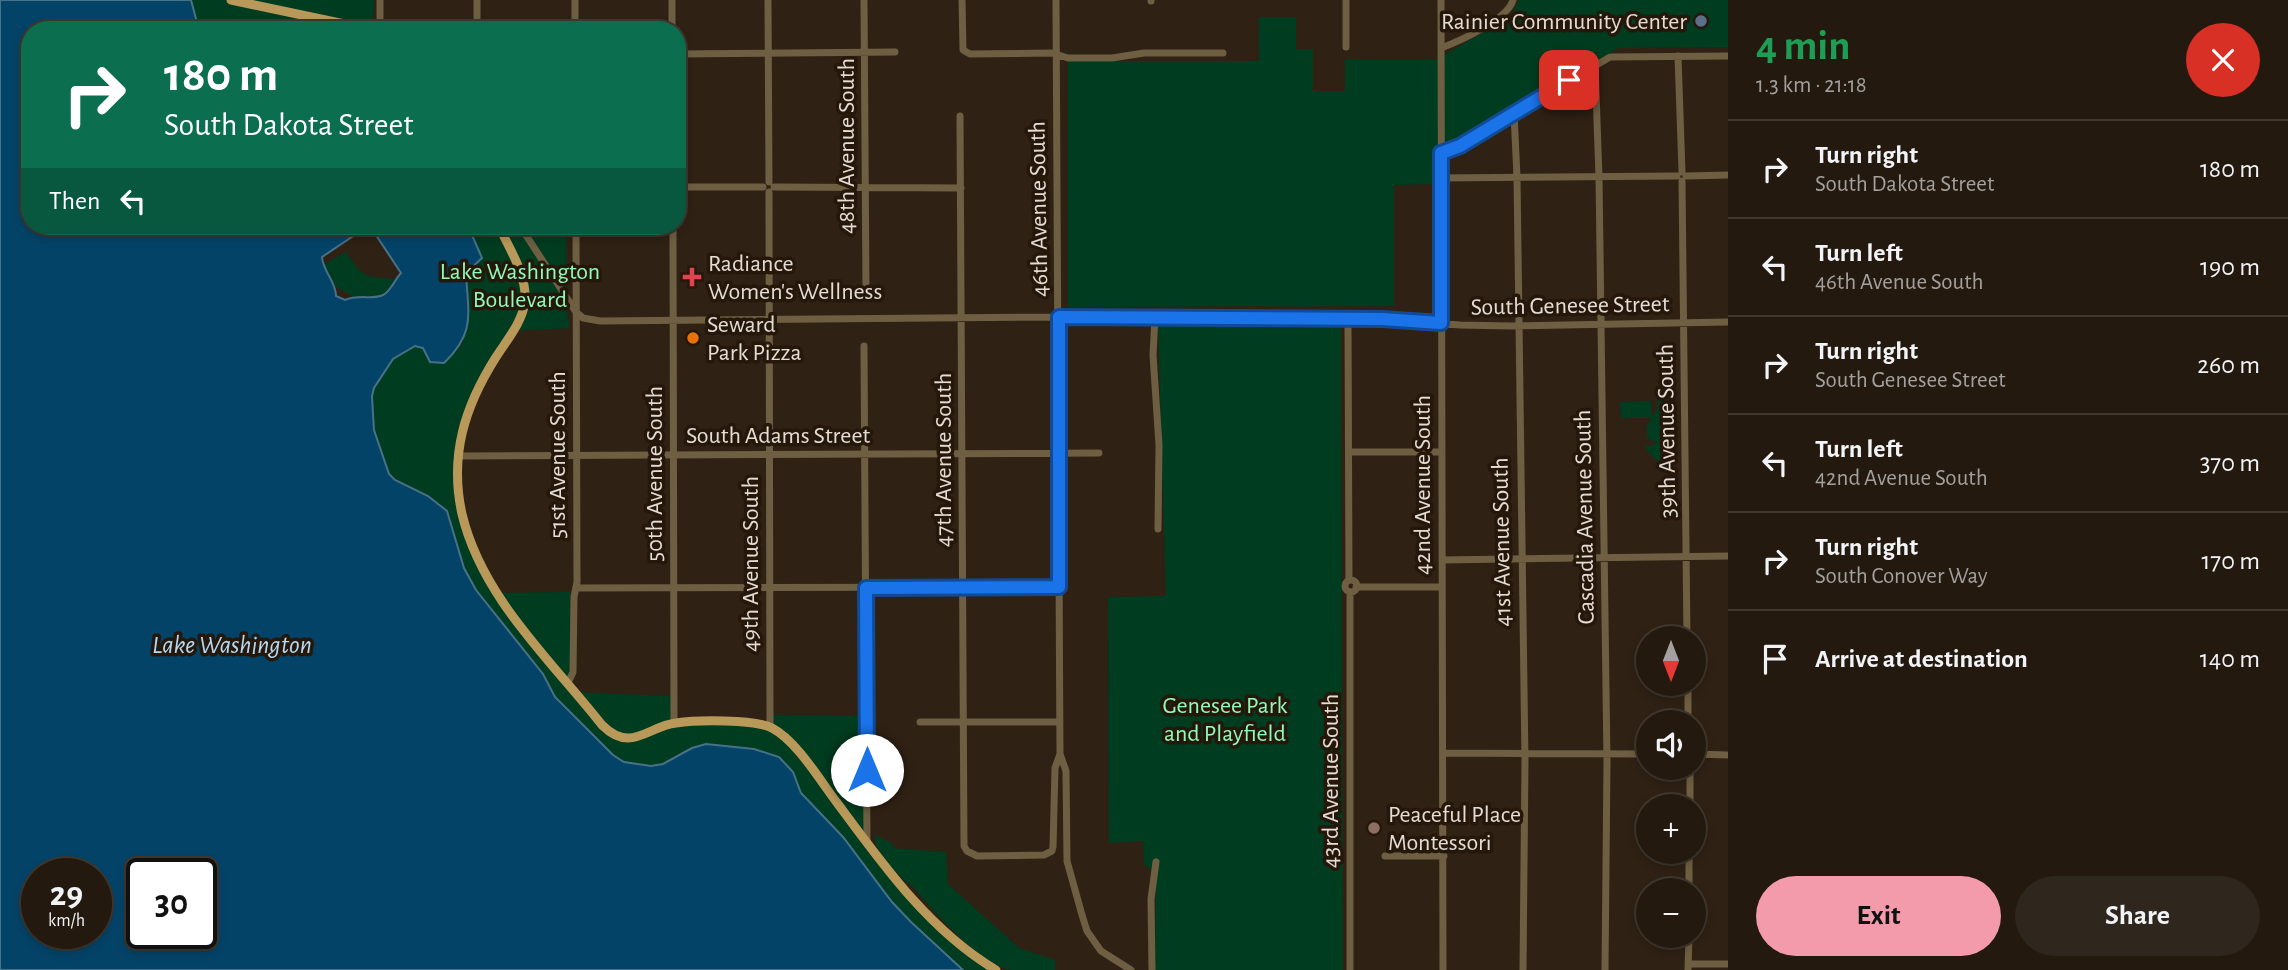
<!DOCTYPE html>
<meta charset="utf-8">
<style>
:root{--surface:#23190f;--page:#2f261d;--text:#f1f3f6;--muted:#a3a09e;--line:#40382f;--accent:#f39aab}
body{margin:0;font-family:"Alegreya Sans",sans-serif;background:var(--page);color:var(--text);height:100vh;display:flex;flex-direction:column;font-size:26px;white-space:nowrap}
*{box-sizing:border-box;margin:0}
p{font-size:23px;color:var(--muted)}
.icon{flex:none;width:38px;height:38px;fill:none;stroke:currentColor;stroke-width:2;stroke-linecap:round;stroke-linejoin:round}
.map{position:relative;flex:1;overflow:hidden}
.sheet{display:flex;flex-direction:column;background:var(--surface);width:560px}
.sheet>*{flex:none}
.banner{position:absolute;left:21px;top:21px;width:665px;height:214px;border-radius:28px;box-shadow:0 4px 10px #0003,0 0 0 2px var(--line);background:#0b6e4f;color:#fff;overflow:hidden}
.needle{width:46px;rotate:180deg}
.fabs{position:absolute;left:1636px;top:626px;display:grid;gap:14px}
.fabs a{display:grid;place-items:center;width:70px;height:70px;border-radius:50%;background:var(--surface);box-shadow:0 4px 10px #0003,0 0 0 2px var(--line);font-size:35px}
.speed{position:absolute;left:21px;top:858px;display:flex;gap:14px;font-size:35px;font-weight:700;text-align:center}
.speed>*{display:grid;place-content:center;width:91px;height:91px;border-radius:50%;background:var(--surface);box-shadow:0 4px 10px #0003,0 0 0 2px var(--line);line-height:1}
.speed small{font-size:18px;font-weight:400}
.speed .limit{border:4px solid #111;border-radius:10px;background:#fff;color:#111}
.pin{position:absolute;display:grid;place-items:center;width:60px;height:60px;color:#fff;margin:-30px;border-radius:14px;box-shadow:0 4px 10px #0006}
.me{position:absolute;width:77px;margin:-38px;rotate:0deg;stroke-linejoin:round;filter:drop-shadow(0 0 5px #0008)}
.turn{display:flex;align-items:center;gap:24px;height:147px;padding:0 28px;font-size:32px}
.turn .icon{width:91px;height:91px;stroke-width:2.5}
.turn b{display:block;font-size:49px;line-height:60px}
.then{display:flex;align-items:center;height:66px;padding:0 28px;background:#0003;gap:14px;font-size:26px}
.round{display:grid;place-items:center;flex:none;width:74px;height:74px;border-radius:37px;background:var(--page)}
.headline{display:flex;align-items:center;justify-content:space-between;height:119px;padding:0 28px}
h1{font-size:42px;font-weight:700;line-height:52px;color:#1e9e55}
.cta{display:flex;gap:14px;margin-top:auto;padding:14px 28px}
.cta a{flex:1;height:80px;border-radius:42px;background:var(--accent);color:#111;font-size:28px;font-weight:700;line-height:80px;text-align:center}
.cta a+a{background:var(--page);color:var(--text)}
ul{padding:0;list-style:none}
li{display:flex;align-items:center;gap:21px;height:98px;padding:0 28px;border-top:2px solid var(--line)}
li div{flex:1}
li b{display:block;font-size:26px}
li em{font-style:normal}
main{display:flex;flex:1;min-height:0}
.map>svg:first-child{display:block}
.green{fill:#003c1f}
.water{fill:#044368;stroke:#487188;stroke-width:2;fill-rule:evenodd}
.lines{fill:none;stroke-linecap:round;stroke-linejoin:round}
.minor{stroke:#6e5f42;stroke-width:7}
.major{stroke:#b9995a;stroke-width:9}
.route-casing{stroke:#114b97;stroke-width:18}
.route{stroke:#1a73e8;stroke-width:12}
.service-dot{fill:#5c6f8a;stroke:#25180b;stroke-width:2.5}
.health-dot{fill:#e0444e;stroke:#25180b;stroke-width:2.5}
.food-dot{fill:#e8710a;stroke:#25180b;stroke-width:2.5}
.education-dot{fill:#8d6e63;stroke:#25180b;stroke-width:2.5}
.labels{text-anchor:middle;stroke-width:7;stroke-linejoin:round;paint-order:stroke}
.poi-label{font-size:24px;fill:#e5dcd4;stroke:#25180b;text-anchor:start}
.street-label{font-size:24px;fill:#e5dcd4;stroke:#25180b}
.park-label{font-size:24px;fill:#8ffbba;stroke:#25180b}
.water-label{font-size:26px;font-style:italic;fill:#b6daf6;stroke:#25180b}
</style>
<main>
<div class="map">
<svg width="1728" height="970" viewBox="0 0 1728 970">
<rect width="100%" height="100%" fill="#2f2114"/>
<!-- green -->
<path class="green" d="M 191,0 L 374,0 L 373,30 L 199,30 Z
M 1519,0 L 1728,0 L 1728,47 L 1619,48 L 1437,151 L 1437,184 L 1394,185 L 1394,306 L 1068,307 L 1068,61 L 1259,61 L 1259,17 L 1296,17 L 1296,49 L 1313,49 L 1313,91 L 1345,91 L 1345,60 L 1436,60 L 1512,15 Z
M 442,226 L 566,226 L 567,313 L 570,328 L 509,331 L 479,378 L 459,427 L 455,460 L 455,482 L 492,593 L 570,592 L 570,692 L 671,696 L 678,725 C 708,725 743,720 770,731 L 772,715 L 864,716 L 866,848 L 891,876 L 990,970 L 963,970 L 911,922 L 892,902 L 843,837 L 801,793 L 797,780 L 779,757 L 754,749 L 706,744 L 682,753 L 662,764 L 651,766 L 624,762 L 613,755 L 555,697 L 543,674 L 476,590 L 464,568 L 447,511 L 389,474 L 374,430 L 371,408 L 374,388 L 393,359 L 415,346 L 423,348 L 427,359 L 450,357 L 462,344 L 468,326 L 466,273 Z
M 346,252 C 365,279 363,276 396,279 L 385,294 L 376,296 L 353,297 L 335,286 L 323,265 Z
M 1341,324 L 1343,970 L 1155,970 L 1156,874 L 1144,864 L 1143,841 L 1109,843 L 1108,597 L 1166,596 L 1158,325 Z
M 1658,384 C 1673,395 1668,422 1669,438 C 1670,446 1674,453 1675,460 L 1671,463 L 1656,460 L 1645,448 L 1644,446 L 1652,446 L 1657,442 L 1652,441 L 1647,437 L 1647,425 L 1651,421 L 1650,418 L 1621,418 L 1620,402 L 1651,401 L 1652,417 C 1659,409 1660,401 1654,392 L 1658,388 Z
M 875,835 L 893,844 L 893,848 L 946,852 L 948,884 L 1019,948 L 1055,960 L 1055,970 C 1041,970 1025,970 1011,970 C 980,965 932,910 912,886 C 902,881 882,857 877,847 C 875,844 875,839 875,835 Z"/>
<!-- water -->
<path class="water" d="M 0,0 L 191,0 L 199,30 L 30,30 L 30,226 L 368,226 L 322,257 C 323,272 336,281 336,296 L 345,300 C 358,294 373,300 383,295 C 391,291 395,279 401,273 L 370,226 L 468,226 L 482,258 L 466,273 C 468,314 476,332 444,363 L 430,362 L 423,348 L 415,346 L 393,359 L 374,388 L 372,396 L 374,430 L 389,474 L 395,480 L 428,496 L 447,511 L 464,568 L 476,590 L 543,674 L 555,697 L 613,755 L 624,762 L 651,766 L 663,764 L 692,748 L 706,744 L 754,749 L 779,757 L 793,772 L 801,793 L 843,837 L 892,902 L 911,922 L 963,970 L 0,970 ZM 37,873 L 96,873 L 96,933 L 37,933 ZM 142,873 L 201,873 L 201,933 L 142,933 Z"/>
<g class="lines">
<!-- minor -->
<path class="minor" d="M 477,0 L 477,30
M 575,0 L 575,30
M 672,0 L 672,30
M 768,0 L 769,182
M 864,0 L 866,292
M 962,0 L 963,50 L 970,54 L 1052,53 L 1068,58 L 1112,58 L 1144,53 L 1223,53
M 1151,0 L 1151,1
M 1346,0 L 1346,47
M 1441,0 L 1443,970
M 380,30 L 380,0
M 1441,48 C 1460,41 1508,19 1513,0
M 677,54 L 895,52
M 1678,56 L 1682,172
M 1595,64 L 1599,177 L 1607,762 L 1605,970
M 1514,113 L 1517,177 L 1525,761 L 1523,970
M 960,116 L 964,846 L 967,851 L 977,856 L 1044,855 L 1052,851 L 1053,847 L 1055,768 L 1060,754 L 1056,0
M 1441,153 L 1460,146 L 1610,57 L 1728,56
M 1686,176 L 1728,175
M 1441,178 L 1677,176
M 1682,181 L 1687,639
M 677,187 L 763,187
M 774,187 L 961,188
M 769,192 L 770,726
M 520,226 L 576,312 L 583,318 L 600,321 L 1059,317 L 1382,319 L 1460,325 L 1511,326 L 1728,322
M 673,226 L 674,723
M 1155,317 L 1153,355 L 1159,445 L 1158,529
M 1348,318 L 1349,580
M 864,346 L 867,842
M 1349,452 L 1441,452
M 458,456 L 1099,453
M 1442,560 L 1728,556
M1345 586a6 6 0 1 1 12 0a6 6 0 1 1-12 0Z
M 1356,587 L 1442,587
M 576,588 L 1059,587
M 568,683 L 573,672 L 574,597 L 577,582 L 576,226
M 1688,684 L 1688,723
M 920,722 L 1059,722
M 1443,753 L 1648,754
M 1060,754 L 1066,771 L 1067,861 L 1082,915 L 1087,931 L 1101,951 L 1131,970
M 1694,754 L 1728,755
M 1690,807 L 1690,768
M 1385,856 L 1444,856
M 1689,891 L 1689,852
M 1688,964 L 1728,964
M 1152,970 L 1151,899 L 1156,862
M 1350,970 L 1350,592
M 1688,970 L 1689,936"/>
<!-- major -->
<path class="major" d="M 231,0 L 373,30
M 499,226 C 509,249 527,274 525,301 C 523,321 507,340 496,357 C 465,406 449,455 462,514 C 482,598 551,660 602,725 C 631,754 648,726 676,723 C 696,720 755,719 772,728 C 798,742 820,781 838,804 C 883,865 930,931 996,970"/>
</g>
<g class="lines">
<!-- route casing -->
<g class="route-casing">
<path id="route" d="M 867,770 L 866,588 L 1059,587 L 1059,317 L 1382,319 L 1441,323 L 1441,153 L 1460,146 L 1569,80"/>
</g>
<!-- route -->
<use href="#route" class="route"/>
</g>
<!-- markers -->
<circle class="service-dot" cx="1701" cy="21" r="7"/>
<path class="health-dot" d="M688.5 266.5h7v7h7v7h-7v7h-7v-7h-7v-7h7z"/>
<circle class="food-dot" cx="693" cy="338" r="7"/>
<circle class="education-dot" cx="1374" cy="828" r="7"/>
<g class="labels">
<!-- poi labels -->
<g class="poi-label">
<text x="1687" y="29" text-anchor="end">Rainier Community Center</text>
<text x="708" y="271">Radiance<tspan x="708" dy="28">Women's Wellness</tspan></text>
<text x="707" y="332">Seward<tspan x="707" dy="28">Park Pizza</tspan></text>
<text x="1388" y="822">Peaceful Place<tspan x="1388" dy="28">Montessori</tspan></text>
</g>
<!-- street labels -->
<g class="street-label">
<text transform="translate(846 146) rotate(-90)" y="8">48th Avenue South</text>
<text transform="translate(1038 209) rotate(-91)" y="8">46th Avenue South</text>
<text transform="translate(1570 305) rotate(-1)" y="8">South Genesee Street</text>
<text transform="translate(1666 431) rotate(-91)" y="8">39th Avenue South</text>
<text x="778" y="443">South Adams Street</text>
<text transform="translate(557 455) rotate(-90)" y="8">51st Avenue South</text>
<text transform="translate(943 460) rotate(-90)" y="8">47th Avenue South</text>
<text transform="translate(654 474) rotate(-90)" y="8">50th Avenue South</text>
<text transform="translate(1422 485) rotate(-90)" y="8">42nd Avenue South</text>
<text transform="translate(1584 517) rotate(-91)" y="8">Cascadia Avenue South</text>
<text transform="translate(1501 542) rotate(-91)" y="8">41st Avenue South</text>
<text transform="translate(750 564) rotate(-90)" y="8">49th Avenue South</text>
<text transform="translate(1330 781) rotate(-90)" y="8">43rd Avenue South</text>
</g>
<!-- park labels -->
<g class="park-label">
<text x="520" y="279">Lake Washington<tspan x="520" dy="28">Boulevard</tspan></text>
<text x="1225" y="713">Genesee Park<tspan x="1225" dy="28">and Playfield</tspan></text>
</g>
<!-- water labels -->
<g class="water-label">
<text x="232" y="653">Lake Washington</text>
</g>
</g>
</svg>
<div class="fabs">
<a><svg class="needle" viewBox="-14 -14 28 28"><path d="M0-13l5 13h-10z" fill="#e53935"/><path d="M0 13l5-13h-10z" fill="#a3a09e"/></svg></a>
<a><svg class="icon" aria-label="sound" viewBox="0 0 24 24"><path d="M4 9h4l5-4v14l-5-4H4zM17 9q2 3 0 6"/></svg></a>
<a>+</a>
<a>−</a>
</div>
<div class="speed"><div>29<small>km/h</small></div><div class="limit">30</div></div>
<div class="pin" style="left:1569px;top:80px;background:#d93025"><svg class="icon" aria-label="arrive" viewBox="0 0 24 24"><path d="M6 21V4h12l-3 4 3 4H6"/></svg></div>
<svg class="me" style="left:867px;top:770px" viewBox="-20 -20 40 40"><circle r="19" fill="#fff"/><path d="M0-13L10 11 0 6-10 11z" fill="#1a73e8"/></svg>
<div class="banner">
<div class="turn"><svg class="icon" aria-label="right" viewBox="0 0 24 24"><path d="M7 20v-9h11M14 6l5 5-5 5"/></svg><div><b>180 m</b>South Dakota Street</div></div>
<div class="then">Then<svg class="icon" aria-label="left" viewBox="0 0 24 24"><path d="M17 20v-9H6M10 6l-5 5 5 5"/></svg></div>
</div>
</div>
<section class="sheet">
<div class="headline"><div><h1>4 min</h1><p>1.3 km · 21:18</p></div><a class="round" style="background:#d93025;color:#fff"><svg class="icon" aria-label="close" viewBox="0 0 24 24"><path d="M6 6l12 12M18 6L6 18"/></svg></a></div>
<ul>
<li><svg class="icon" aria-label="right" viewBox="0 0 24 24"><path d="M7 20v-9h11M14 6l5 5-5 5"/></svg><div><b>Turn right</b><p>South Dakota Street</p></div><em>180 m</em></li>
<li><svg class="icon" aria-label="left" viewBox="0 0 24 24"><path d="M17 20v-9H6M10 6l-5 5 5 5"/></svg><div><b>Turn left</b><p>46th Avenue South</p></div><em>190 m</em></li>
<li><svg class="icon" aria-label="right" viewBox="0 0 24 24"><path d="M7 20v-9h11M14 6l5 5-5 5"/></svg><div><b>Turn right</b><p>South Genesee Street</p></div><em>260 m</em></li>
<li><svg class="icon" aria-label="left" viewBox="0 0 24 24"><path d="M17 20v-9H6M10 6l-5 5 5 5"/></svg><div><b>Turn left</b><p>42nd Avenue South</p></div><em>370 m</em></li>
<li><svg class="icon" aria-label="right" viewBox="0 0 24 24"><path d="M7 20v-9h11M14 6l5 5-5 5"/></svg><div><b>Turn right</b><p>South Conover Way</p></div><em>170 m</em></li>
<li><svg class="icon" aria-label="arrive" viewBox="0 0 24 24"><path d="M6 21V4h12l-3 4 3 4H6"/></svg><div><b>Arrive at destination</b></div><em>140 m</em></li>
</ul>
<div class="cta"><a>Exit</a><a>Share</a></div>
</section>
</main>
